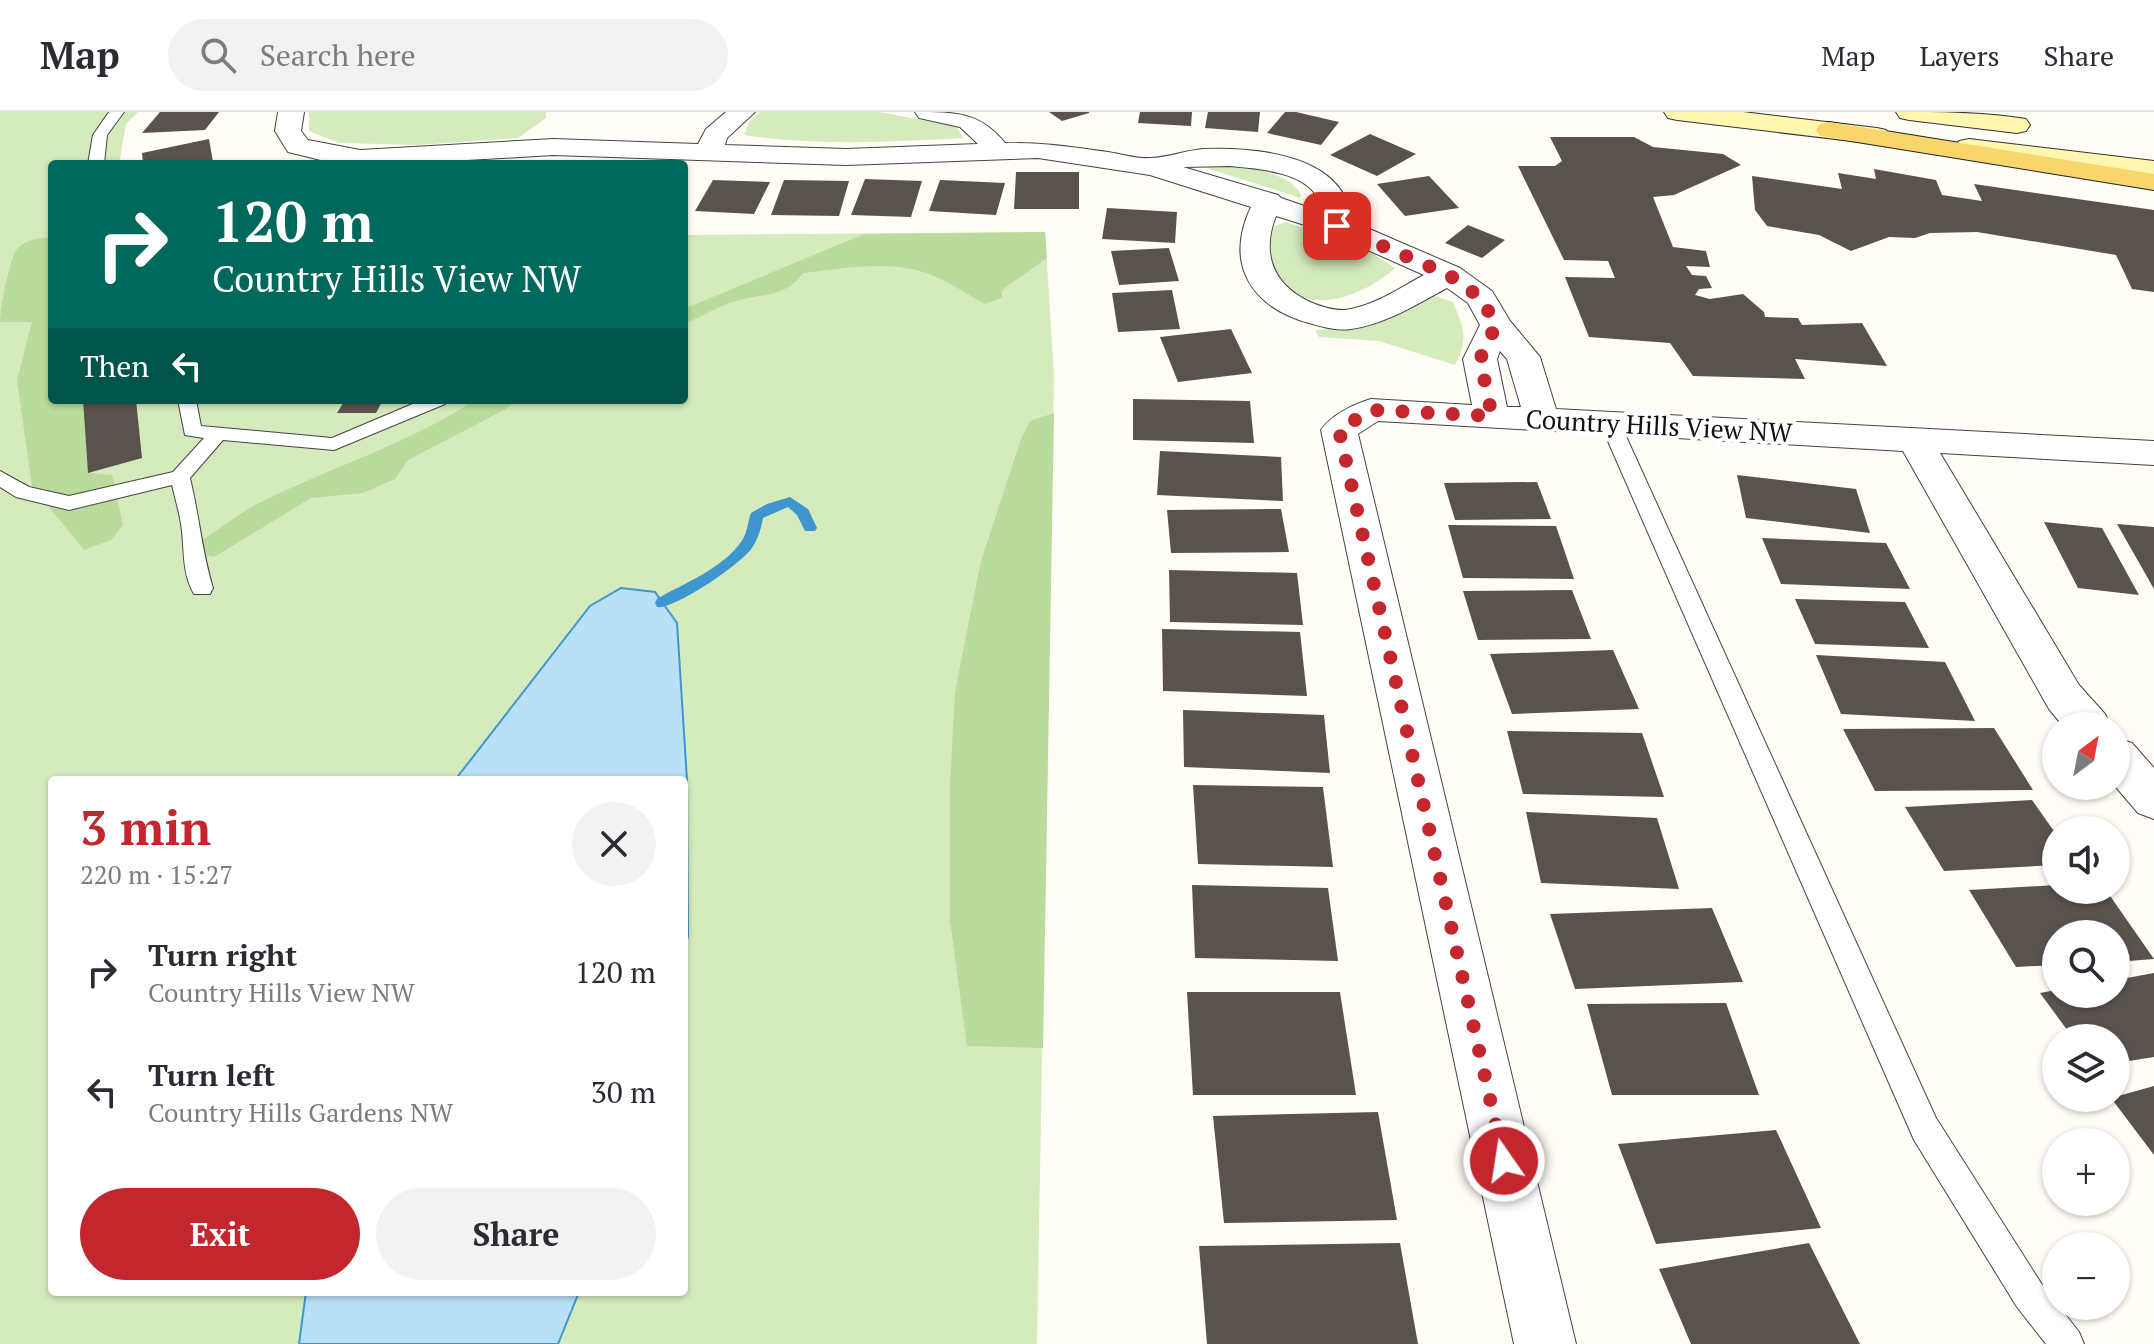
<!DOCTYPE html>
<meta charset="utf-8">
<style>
:root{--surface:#fff;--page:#f2f2f3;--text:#2b2b33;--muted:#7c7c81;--line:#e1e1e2;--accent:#c4262e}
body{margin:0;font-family:"PT Serif",serif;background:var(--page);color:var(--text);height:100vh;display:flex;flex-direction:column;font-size:30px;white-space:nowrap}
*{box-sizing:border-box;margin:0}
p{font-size:26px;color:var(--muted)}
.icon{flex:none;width:44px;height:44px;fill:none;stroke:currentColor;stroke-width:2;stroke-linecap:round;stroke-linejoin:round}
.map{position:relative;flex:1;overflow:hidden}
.sheet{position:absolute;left:48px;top:664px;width:640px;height:520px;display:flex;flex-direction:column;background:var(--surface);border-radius:8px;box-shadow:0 2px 6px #0004}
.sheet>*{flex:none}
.top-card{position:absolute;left:48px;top:48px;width:640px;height:244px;border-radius:8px;box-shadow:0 2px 6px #0004;background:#00695c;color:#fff;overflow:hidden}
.needle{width:52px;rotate:32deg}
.buttons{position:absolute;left:2042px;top:600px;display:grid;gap:16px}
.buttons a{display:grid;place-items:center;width:88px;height:88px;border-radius:50%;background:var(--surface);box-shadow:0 2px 6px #0004;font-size:40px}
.pin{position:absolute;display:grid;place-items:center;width:68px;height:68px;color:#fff;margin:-34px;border-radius:16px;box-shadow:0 4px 12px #0006}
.me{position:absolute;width:88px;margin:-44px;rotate:347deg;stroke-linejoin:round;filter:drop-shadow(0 0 6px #0008)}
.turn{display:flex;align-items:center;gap:28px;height:168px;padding:0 32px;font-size:36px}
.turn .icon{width:104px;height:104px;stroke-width:2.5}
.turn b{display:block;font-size:56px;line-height:68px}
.then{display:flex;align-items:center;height:76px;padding:0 32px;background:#0003;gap:16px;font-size:30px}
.round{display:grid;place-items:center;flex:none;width:84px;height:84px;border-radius:42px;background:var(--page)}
.summary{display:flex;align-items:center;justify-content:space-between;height:136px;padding:0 32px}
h1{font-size:48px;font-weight:800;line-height:60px;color:var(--accent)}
.cta{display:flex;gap:16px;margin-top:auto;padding:16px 32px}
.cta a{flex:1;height:92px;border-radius:48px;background:var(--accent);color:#fff;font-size:32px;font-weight:800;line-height:92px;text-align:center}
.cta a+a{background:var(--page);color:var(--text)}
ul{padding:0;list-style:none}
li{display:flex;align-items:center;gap:24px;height:120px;padding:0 32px}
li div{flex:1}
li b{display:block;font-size:30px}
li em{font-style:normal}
header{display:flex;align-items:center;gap:48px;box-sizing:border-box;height:112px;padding:0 40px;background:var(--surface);border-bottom:2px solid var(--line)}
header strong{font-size:38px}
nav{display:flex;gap:44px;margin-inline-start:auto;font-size:28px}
.search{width:560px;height:72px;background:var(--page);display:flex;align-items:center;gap:20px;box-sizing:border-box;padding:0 28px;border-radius:44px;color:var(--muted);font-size:30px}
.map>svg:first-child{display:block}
.green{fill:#d5ebbd;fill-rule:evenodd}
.forest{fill:#b9dc9c}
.water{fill:#b9e0f7;stroke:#3f96cf;stroke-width:2}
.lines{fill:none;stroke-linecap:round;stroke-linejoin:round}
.stream{fill:#3f96cf;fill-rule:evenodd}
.building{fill:#5a524d}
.lane-casing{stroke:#444;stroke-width:2}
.street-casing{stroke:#444;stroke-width:2}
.secondary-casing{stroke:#333;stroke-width:2}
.primary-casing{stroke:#222;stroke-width:2}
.lane{fill:#fff;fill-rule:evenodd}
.street{fill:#fff;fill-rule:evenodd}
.secondary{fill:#fff6b0;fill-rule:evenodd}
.primary{fill:#f9d66b;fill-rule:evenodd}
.route{stroke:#c4262e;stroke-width:14;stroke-dasharray:0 25.2}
.labels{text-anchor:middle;stroke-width:8;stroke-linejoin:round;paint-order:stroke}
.street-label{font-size:26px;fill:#111;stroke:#fff}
</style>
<header>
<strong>Map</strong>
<div class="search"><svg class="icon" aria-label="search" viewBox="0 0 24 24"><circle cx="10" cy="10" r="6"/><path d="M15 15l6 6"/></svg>Search here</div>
<nav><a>Map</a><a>Layers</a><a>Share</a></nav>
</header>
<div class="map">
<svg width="2154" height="1232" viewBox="0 0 2154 1232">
<rect width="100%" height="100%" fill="#fffdf5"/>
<!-- green -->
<path class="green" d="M 0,0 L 138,0 L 126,12 L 119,52 L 52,52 L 52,288 L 684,288 L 684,123 L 1045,120 L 1054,264 L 1037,1232 L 0,1232 ZM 52,668 L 684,668 L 684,1180 L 52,1180 Z
M 309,0 L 546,0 L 546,6 L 518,26 L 418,33 L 339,31 L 309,19 Z
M 760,0 L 880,0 L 957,15 L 963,26 C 891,30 815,34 744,23 L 749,10 Z
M 1210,50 C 1236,53 1289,58 1301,83 L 1300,86 L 1204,55 Z
M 1286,110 L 1372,141 L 1395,156 C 1377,173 1342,191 1316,188 C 1282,185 1260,144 1274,114 Z
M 1435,184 L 1453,190 C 1464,217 1469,226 1455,253 L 1379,229 L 1319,225 L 1315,218 L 1366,215 Z"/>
<!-- forest -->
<path class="forest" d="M 1045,120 L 1047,146 L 1002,178 L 1002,186 L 985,192 C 965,181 944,166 923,160 C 885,148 842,157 803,161 C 784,187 761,181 736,189 C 718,194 701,205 684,212 L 684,197 L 864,122 Z
M 52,126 L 52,288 L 83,288 L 88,361 L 112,363 L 123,413 L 111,428 L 84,438 L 32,374 L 17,268 L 32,210 L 0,210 C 0,196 10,145 17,137 C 27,127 38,126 52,126 Z
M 475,288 L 516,288 L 506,297 L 408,348 L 395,367 L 363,381 L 311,386 L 214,445 L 201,442 L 201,429 C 221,416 242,399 263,389 C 334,354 408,332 475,288 Z
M 1054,301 L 1043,936 L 967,934 L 950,809 L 950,672 L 955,580 L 981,449 L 1021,327 L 1030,309 Z"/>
<!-- water -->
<path class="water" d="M 621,476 L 655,480 L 677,511 L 687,668 L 688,824 L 684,841 L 684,668 L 455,668 L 590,494 Z
M 306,1180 L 579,1180 L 558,1232 L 299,1232 Z"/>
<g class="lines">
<!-- stream -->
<path class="stream" d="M 790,385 L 808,397 L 817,416 L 815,419 L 805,419 L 797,403 L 788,395 L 763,406 C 761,417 758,427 752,436 C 741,452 674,498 657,495 L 655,491 L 657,487 C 684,471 722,457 741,430 C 748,421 747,411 751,401 L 767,392 Z"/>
</g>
<!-- building -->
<path class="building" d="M 160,0 L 219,0 L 205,18 L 142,21 Z
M 1049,0 L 1089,0 L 1089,1 L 1062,9 Z
M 1140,0 L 1192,0 L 1191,14 L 1138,11 Z
M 1208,0 L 1260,0 L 1258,20 L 1205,16 Z
M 1285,0 L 1296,0 L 1339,10 L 1321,33 L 1267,21 Z
M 1370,22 L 1416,42 L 1377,64 L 1330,43 Z
M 1550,25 L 1634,25 L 1653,35 L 1723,42 L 1741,53 L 1674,83 L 1653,85 L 1673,135 L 1706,139 L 1710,155 L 1686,154 L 1692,163 L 1706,164 L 1712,176 L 1699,177 L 1695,183 L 1710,187 L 1743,182 L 1764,200 L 1765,205 L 1798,206 L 1802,213 L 1862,211 L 1887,254 L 1795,247 L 1805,267 L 1693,264 L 1670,231 L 1589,225 L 1565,165 L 1615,166 L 1608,149 L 1564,148 L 1518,54 L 1555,54 L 1562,49 Z
M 209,27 L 213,50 L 143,52 L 142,41 Z
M 1874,57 L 1936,68 L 1942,83 L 1982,89 L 1974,72 L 2154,98 L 2154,180 L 2132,177 L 2116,143 L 1977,120 L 1930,121 L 1915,126 L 1889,125 L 1851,139 L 1819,123 L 1767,114 L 1755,98 L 1752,64 L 1842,77 L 1838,61 L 1876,67 Z
M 1016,60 L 1079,60 L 1079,97 L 1014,97 Z
M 1429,64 L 1459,96 L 1405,104 L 1377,72 Z
M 865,67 L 922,69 L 911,105 L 851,103 Z
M 713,68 L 770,70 L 754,102 L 695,99 Z
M 784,68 L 849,69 L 839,104 L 771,103 Z
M 940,68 L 1005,71 L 996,103 L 929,99 Z
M 1107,96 L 1177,100 L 1175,131 L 1102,127 Z
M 1468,113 L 1505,128 L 1482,146 L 1445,131 Z
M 1169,136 L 1179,169 L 1119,173 L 1111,139 Z
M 1172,178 L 1180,217 L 1118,220 L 1112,181 Z
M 1231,217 L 1252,261 L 1178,270 L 1160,225 Z
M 1133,287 L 1250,289 L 1254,331 L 1133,328 Z
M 83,288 L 136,288 L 142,346 L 88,361 Z
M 345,288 L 383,288 L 376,301 L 337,301 Z
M 1160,339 L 1281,345 L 1283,389 L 1157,383 Z
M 1737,363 L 1856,377 L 1870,421 L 1746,406 Z
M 1537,370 L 1551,407 L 1455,408 L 1444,371 Z
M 1281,397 L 1289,440 L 1171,441 L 1167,398 Z
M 2044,410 L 2102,416 L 2139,483 L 2078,476 Z
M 2117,412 L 2154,415 L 2154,477 Z
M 1448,413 L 1556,414 L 1574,467 L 1463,466 Z
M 1762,426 L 1886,431 L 1910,477 L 1781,472 Z
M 1169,458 L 1297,461 L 1303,513 L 1170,510 Z
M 1572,478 L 1591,527 L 1478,528 L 1463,479 Z
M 1795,487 L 1905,490 L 1929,536 L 1815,532 Z
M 1162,517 L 1300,520 L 1307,584 L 1163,579 Z
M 1613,538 L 1639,597 L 1512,602 L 1490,542 Z
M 1816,543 L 1945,550 L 1975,609 L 1841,602 Z
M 1183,598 L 1324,603 L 1330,661 L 1184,655 Z
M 1994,616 L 2033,678 L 1875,679 L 1843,617 Z
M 1507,619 L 1642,621 L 1664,685 L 1523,682 Z
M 1193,673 L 1323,675 L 1333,755 L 1198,752 Z
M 2032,688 L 2056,722 L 2056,753 L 1944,759 L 1905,695 Z
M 1526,700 L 1657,706 L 1679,777 L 1541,771 Z
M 1192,773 L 1328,776 L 1338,849 L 1195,846 Z
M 2056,773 L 2056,778 L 2106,778 L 2154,847 L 2116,850 L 2116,822 L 2056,822 L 2056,853 L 2016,855 L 1969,778 Z
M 1712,796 L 1743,870 L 1575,877 L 1550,802 Z
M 2154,861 L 2154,945 L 2116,951 L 2116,926 L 2073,926 L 2040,881 L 2056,878 L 2056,882 L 2116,882 L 2116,868 Z
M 1187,880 L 1340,880 L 1356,983 L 1193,983 Z
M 1726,891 L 1759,983 L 1612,983 L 1587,892 Z
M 2154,974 L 2154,1043 L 2111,986 Z
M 1378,1000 L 1397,1108 L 1224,1111 L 1213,1004 Z
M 1776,1018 L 1821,1116 L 1656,1132 L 1618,1032 Z
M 1400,1131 L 1418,1232 L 1207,1232 L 1199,1134 Z
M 1809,1131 L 1860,1232 L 1691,1232 L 1659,1157 Z"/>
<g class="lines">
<!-- lane casing -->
<g class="lane-casing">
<path id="lane" d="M 109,0 L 124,0 L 107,23 L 104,52 L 88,52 L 93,23 Z
M 178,288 L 196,288 L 201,314 L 332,326 L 422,288 L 447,288 L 445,292 L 334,338 L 223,328 L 190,366 C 199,403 202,440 213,476 L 210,482 L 194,482 C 181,459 185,436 181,412 C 179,399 175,386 172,373 L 69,398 L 16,385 L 0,375 L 0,359 L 29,375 L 69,384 L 173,360 L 204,326 L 185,323 Z
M 1610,305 L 1620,311 L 1936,1006 L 2041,1171 L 2079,1220 L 2084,1232 L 2046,1232 L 2017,1195 L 1914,1028 L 1600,311 Z"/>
</g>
<!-- street casing -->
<g class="street-casing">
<path id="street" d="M 278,0 L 304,0 L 301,19 L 308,28 L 360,38 L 553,27 L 698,32 L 706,17 L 726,0 L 755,0 L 727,26 L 725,33 L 846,37 L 978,32 L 960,15 L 919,6 L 915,0 C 956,0 980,0 1005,31 C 1040,30 1073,35 1108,40 C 1121,42 1137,47 1150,46 C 1167,46 1186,38 1204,37 C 1256,35 1347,43 1351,109 L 1460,156 L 1492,179 L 1510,209 L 1540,245 L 1556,297 L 2154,329 L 2154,353 L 1940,341 L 2079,573 L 2105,602 L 2111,614 L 2063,614 L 2049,597 L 1903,339 L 1378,309 L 1358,322 L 1576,1232 L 1514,1232 L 1321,318 C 1331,303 1354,292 1371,287 L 1472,293 L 1463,247 L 1480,213 L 1468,191 L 1447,176 C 1417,192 1386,212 1351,217 C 1337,219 1323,215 1309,211 C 1251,195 1224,152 1251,95 L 1150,63 L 1038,46 L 846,53 L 553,43 L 399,52 L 337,52 L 288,40 L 275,19 ZM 1230,54 C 1261,57 1318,60 1322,100 L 1281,86 L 1278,83 L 1183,55 ZM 1276,104 L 1327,120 L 1424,163 C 1401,175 1377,192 1351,197 C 1339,200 1326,196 1315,192 C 1275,176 1260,144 1276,104 ZM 1500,239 L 1507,247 L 1521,295 L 1507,295 L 1497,247 Z
M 2116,626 L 2132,631 L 2154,656 L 2154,707 L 2138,701 L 2115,674 Z"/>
</g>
<!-- secondary casing -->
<g class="secondary-casing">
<path id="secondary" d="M 1664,0 L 1743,0 L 1877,16 L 1886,18 L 1890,24 L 1886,30 L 1877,32 L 1677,8 L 1668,6 Z
M 1896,0 C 1939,0 1984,0 2026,7 L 2030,13 L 2026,19 L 2017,21 L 1909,8 L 1900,6 Z
M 1969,27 L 2154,49 L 2154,65 L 1959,41 L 1955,35 L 1959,29 Z"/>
</g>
<!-- primary casing -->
<g class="primary-casing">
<path id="primary" d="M 1829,10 L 2154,62 L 2154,78 L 1820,24 L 1816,18 L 1820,12 Z"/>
</g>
<!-- lane -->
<use href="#lane" class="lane"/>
<!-- street -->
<use href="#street" class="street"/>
<!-- secondary -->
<use href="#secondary" class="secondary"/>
<!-- primary -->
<use href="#primary" class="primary"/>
</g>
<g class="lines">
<!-- route -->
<path class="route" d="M 1337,114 L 1449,163 L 1481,186 L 1496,213 L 1480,247 L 1492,304 L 1371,298 L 1339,318 L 1504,1049"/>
</g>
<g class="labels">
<!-- street labels -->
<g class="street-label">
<text transform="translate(1659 314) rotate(3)" y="9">Country Hills View NW</text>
</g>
</g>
</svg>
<div class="buttons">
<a><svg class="needle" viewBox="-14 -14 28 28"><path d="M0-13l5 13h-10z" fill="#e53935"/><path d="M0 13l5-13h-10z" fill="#7c7c81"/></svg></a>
<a><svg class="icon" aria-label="sound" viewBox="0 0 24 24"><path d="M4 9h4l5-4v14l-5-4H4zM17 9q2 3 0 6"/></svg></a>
<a><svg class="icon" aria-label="search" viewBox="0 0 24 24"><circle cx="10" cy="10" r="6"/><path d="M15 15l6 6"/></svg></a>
<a><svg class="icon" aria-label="layers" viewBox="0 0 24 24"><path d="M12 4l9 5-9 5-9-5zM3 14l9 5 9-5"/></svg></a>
<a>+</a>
<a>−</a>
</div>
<div class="pin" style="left:1337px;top:114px;background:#d93025"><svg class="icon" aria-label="arrive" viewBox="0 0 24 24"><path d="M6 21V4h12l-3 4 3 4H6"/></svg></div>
<svg class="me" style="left:1504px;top:1049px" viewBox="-20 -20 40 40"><circle r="17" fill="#c4262e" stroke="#fff" stroke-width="3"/><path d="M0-11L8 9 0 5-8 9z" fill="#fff"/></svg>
<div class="top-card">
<div class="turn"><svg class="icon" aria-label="right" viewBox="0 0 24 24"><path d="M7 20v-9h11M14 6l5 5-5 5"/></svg><div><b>120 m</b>Country Hills View NW</div></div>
<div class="then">Then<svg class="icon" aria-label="left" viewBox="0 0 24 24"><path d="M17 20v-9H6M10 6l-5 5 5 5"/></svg></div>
</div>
<section class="sheet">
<div class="summary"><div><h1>3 min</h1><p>220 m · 15:27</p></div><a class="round"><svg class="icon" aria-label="close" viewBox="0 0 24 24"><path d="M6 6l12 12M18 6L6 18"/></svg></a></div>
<ul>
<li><svg class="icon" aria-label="right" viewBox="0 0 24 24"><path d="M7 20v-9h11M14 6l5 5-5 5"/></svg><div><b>Turn right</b><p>Country Hills View NW</p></div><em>120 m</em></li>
<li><svg class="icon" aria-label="left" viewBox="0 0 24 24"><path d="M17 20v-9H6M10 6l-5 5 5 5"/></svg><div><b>Turn left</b><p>Country Hills Gardens NW</p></div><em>30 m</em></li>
</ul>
<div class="cta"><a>Exit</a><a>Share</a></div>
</section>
</div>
